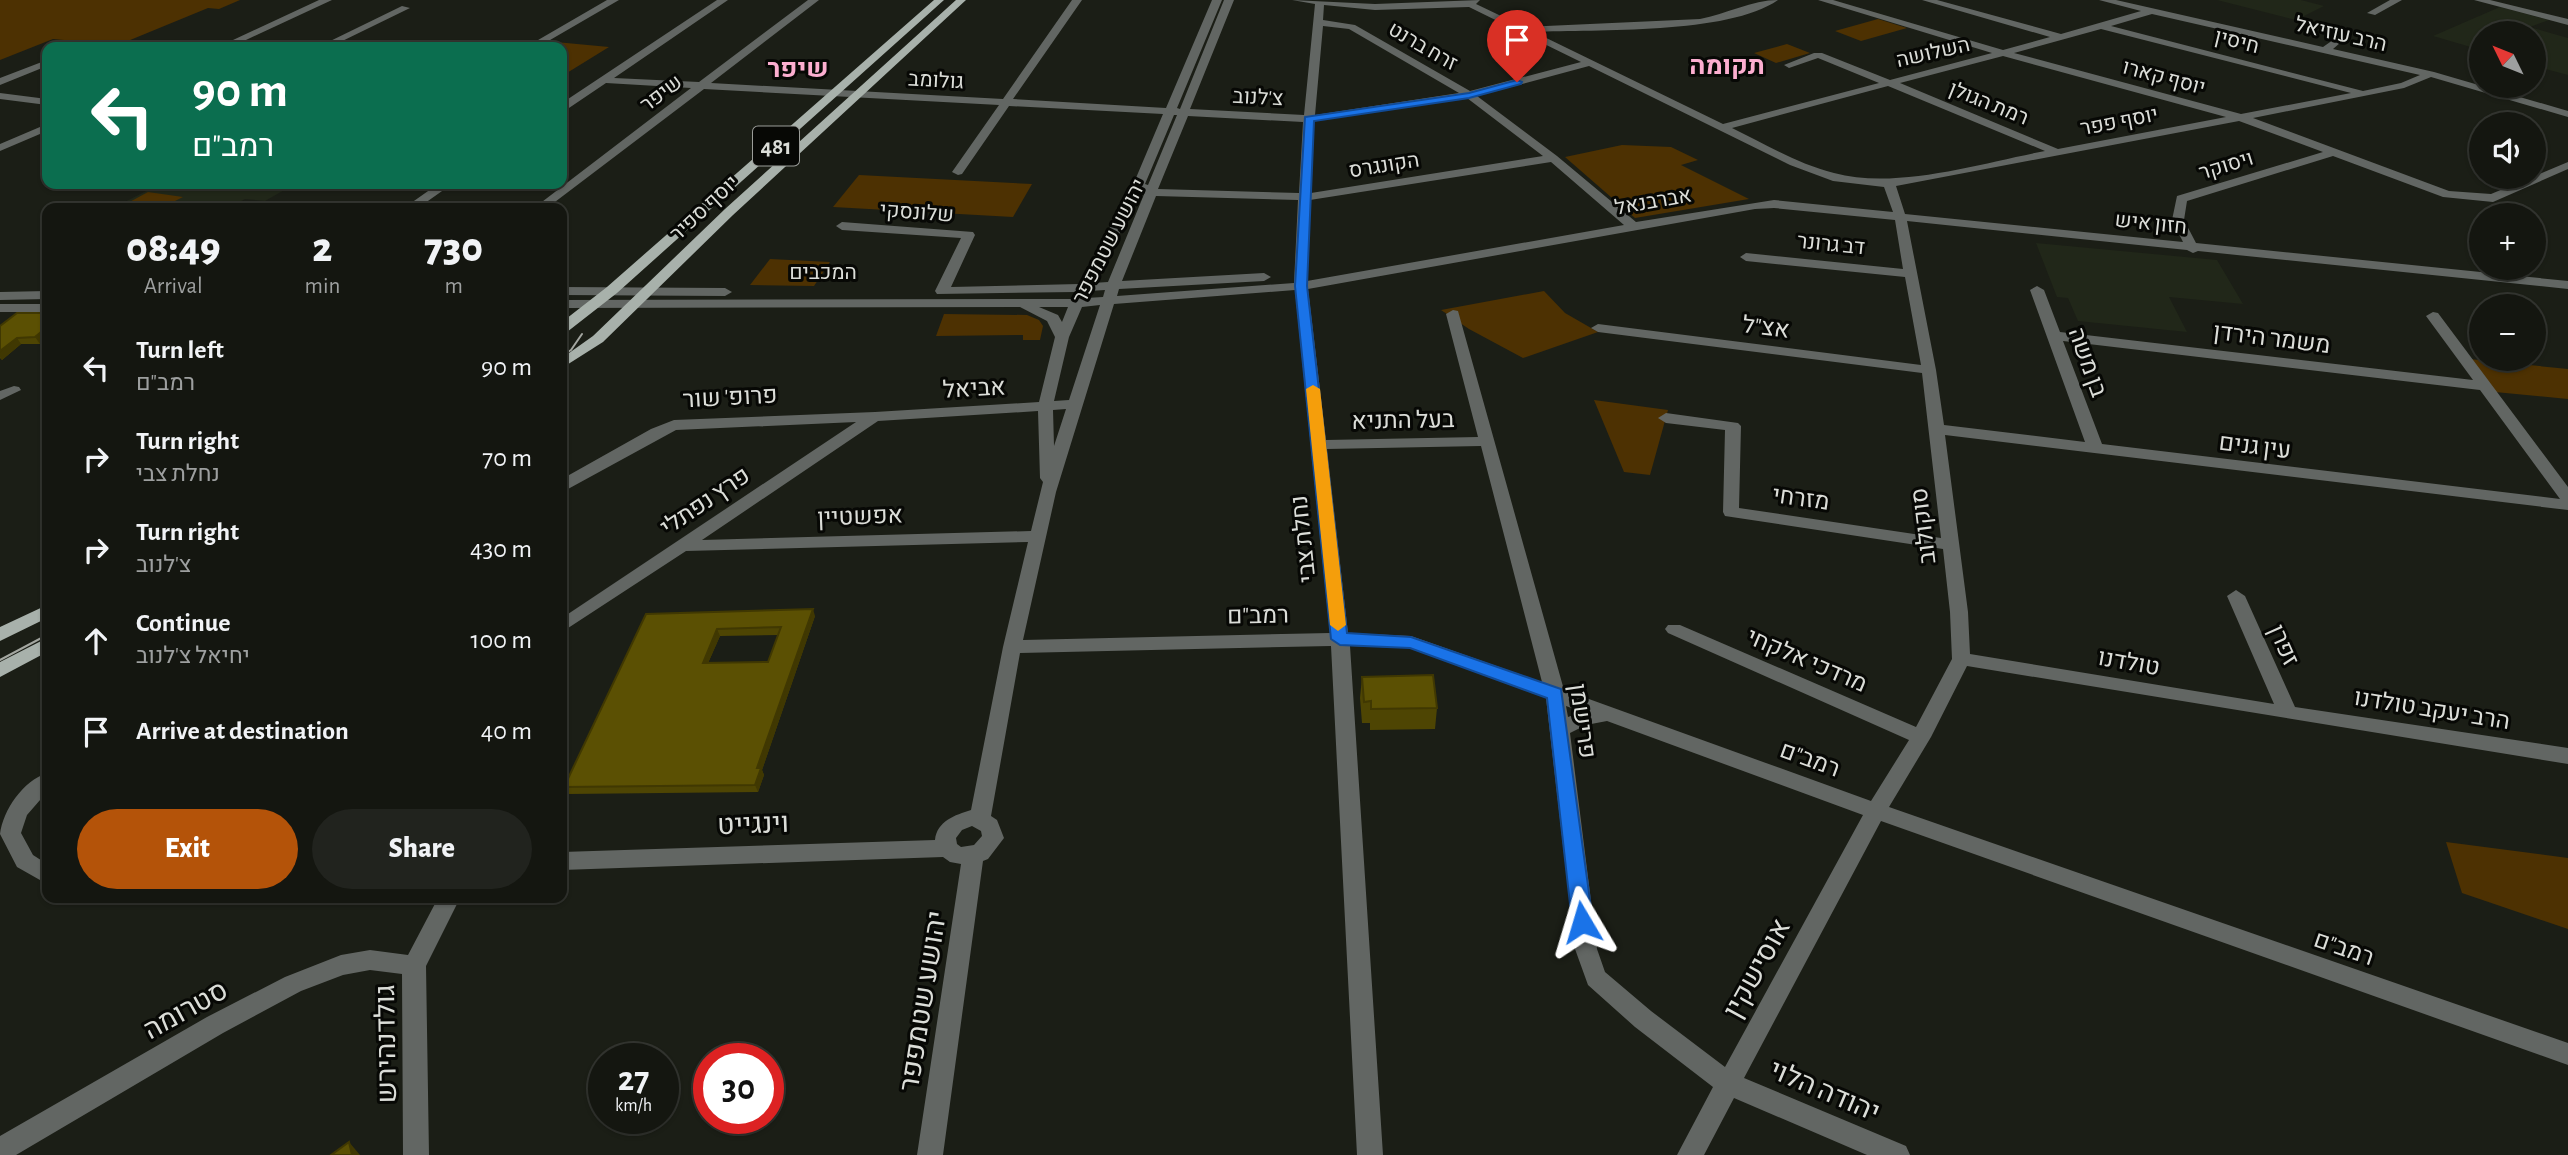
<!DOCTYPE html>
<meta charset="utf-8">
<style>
:root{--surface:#141610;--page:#21231e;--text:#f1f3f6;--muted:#9d9f9f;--line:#333530;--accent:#b45309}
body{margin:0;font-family:"Alegreya Sans",Heebo,sans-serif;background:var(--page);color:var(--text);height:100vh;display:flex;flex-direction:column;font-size:26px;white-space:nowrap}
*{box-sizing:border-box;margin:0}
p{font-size:23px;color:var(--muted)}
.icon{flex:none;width:38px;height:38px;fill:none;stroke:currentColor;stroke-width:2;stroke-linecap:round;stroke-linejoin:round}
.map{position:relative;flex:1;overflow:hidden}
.side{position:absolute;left:42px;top:203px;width:525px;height:700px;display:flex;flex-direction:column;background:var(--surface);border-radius:14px;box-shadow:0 2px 5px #0004,0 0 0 2px var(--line)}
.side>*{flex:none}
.guide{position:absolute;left:42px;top:42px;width:525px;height:147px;border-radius:14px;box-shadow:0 2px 5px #0004,0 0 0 2px var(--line);background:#0b6e4f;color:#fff;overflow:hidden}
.needle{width:46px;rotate:313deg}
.controls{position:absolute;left:2469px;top:21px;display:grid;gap:14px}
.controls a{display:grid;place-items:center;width:77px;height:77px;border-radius:50%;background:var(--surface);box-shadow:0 2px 5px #0004,0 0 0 2px var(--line);font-size:35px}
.speed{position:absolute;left:588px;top:1043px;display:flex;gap:14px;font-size:35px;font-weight:700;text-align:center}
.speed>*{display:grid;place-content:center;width:91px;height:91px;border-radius:50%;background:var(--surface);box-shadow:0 2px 5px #0004,0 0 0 2px var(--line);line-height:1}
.speed small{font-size:18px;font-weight:400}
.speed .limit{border:10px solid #d22;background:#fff;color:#111}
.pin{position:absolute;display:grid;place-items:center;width:60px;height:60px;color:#fff;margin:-72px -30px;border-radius:50% 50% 50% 0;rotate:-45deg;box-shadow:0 0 7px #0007}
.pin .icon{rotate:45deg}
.me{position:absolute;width:77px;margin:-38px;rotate:353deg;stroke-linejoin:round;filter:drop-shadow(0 0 5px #0008)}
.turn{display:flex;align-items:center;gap:24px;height:147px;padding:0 35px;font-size:32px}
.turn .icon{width:91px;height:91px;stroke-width:2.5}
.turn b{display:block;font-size:49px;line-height:60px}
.eta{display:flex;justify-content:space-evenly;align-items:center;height:119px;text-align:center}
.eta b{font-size:42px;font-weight:800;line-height:49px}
.action{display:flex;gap:14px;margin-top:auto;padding:14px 35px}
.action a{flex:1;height:80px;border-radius:42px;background:var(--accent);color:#fff;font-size:28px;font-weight:800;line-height:80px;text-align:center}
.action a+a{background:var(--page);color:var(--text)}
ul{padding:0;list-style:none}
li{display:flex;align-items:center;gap:21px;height:91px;padding:0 35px}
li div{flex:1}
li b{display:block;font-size:26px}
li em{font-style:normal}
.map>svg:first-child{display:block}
.built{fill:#212719}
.green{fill:#4d3102}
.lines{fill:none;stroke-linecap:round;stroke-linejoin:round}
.minor{fill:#626663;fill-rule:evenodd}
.major{fill:#a8b1ab;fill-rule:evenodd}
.tram{stroke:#a3a6a0;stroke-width:2}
.wall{fill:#4e4503;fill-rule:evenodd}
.shaded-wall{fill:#403802}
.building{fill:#5b5003;stroke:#403802;stroke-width:2;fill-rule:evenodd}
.route{fill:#1a73e8;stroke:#114b97;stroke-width:2}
.slow{fill:#f59e0b}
.labels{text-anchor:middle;stroke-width:6;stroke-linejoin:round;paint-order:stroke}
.far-street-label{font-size:21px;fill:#dbddd8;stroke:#070805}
.shield{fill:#070805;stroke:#9b9d99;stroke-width:2}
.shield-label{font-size:23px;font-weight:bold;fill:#dbddd8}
.street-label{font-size:24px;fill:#dbddd8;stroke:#070805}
.far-district-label{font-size:26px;font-weight:bold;fill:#fcaed0;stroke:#070805}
.near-street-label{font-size:28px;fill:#dbddd8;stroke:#070805}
</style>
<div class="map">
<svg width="2568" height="1155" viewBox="0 0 2568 1155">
<rect width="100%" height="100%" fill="#1b1e16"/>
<!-- built -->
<path class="built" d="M 2217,0 L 2301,0 L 2324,6 L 2296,20 Z
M 2500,7 L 2549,20 L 2530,27 L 2568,38 L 2568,75 L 2534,66 L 2534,33 L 2482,33 L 2481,50 L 2433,36 Z
M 160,184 L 295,184 L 265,201 L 245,199 L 229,208 L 113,208 Z
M 2036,243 L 2217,260 L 2243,304 L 2169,297 L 2187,332 L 2078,321 L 2068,298 L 2057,297 Z"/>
<!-- green -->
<path class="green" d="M 0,0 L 240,0 L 219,9 L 208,8 L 118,45 L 53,39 L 0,60 Z
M 1878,19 L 1907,28 L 1861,41 L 1835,31 Z
M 545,41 L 609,47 L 562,76 L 562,47 L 534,47 Z
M 1787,44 L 1810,53 L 1776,63 L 1754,53 Z
M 1622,145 L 1671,147 L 1698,160 L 1681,165 L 1749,199 L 1635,218 L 1565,157 Z
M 859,175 L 1032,184 L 1013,217 L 833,207 Z
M 148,192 L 183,197 L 161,208 L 124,205 Z
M 770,259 L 830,262 L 814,286 L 750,285 Z
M 1544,291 L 1565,313 L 1598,332 L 1523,358 L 1469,329 L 1441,310 Z
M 944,314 L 1027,315 L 1039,320 L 1043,326 L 1040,340 L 1023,340 L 1023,335 L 936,336 Z
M 2469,359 L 2568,369 L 2568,399 L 2495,392 Z
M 1594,400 L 1668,410 L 1650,475 L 1624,472 Z
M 2446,842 L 2568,858 L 2568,929 L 2462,893 Z"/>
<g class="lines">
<!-- minor -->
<path class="minor" d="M 319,0 L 332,0 L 231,47 L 218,47 Z
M 607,0 L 619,0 L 538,47 L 526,47 Z
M 717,0 L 728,0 L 614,78 L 699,82 L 808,0 L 819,0 L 711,83 L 1003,99 L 1072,0 L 1082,0 L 1013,99 L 1166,108 L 1212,0 L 1222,0 L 1177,108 L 1180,109 L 1224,0 L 1234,0 L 1190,109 L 1304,115 L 1315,4 L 1292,0 L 1375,4 L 1480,0 L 1476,4 L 1524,27 L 1700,19 C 1726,14 1752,0 1778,0 C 1728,35 1596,29 1534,32 L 1723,124 L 1879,83 L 1818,58 L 1789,68 L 1784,65 L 1814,53 L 1822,53 L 1890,80 L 1992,53 L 1818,0 L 1833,0 L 2003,50 L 2050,37 L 1922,0 L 1937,0 L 2061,34 L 2141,11 L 2099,0 L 2116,0 L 2323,47 L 2343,33 L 2348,36 L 2333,49 L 2434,72 L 2568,111 L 2568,117 L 2431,77 L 2404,88 L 2253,118 L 2449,191 L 2491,194 L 2568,162 L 2568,169 L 2493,202 L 2443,197 L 2333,156 L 2187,201 L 2184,220 L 2196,243 L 2568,281 L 2568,289 L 2198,251 L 2193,253 L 2187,250 L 1907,221 L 1936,370 L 1944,425 L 2085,442 L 2030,290 L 2037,286 L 2044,290 L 2060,332 L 2473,380 L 2426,316 L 2433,312 L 2438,313 L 2568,487 L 2568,510 L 1945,435 L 1968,612 L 1970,654 L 2274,704 L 2227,596 L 2236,590 L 2245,596 L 2295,707 L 2568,748 L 2568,764 L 1967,666 L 1931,737 L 1889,807 L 2568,1043 L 2568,1065 L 1881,821 L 1744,1078 L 1906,1146 L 1910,1155 L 1867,1155 L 1734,1098 L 1704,1155 L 1677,1155 L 1713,1087 L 1635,1027 L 1588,985 L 1575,949 L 1546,698 L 1409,648 L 1350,646 L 1383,1155 L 1357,1155 L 1331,646 L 1020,653 L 991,816 L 997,820 L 1004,838 L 988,859 L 983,861 L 943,1155 L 917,1155 L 961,864 L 950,862 L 943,857 L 562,870 L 562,852 L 935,840 C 937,821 955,815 971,810 L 1003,647 L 1028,542 L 686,551 L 562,632 L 562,618 L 856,422 L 676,430 L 568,489 L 562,491 L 562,479 L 651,429 L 674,420 L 875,412 L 1039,402 L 1055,337 L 1047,321 L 1020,307 L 562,308 L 562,300 L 1072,299 L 1075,292 L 937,294 L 935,291 L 961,238 L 842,230 L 836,226 L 842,222 L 973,232 L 975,235 L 951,287 L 1079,284 L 1133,185 L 1163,114 L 1009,106 L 962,174 L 958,175 L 952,172 L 999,105 L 704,89 L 547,208 L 534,208 L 691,88 L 606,83 L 566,110 L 562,111 L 562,103 ZM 1324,5 L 1375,10 L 1469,7 L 1581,62 L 1470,91 L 1355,25 L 1323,20 ZM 2152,14 L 2420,75 L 2401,83 L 2363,91 L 2111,26 ZM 1323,26 L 1349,29 L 1459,93 L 1315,115 ZM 2101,29 L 2351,93 L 2241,114 L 2014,53 ZM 2003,56 L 2226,117 L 2058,149 L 1900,83 ZM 1589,66 L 1790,165 L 1833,181 L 1884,187 L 1893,212 L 1774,200 L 1636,222 L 1557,156 L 1477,96 ZM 1888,86 L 2045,151 C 1981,163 1897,190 1834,173 C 1798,164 1765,144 1732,128 ZM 1467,98 L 1543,156 L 1311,193 L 1314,121 ZM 1174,115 L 1177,115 L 1148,185 L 1145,184 ZM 1188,116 L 1303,122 L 1299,193 L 1158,189 ZM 2239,121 L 2323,152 L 2177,196 L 2172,220 L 2183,242 L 1905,214 L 1896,186 ZM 1551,162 L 1624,225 L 1307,281 L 1310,200 ZM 1142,191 L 1145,192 L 1108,282 L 1093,283 ZM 1156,196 L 1298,200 L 1294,283 L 1117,296 L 1119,289 L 1264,281 L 1271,277 L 1264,273 L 1122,281 ZM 1774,208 L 1895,220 L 1903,269 L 1746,253 L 1740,257 L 1746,261 L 1905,277 L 1921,365 L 1598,324 L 1591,328 L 1598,332 L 1922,373 L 1941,538 L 1739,508 L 1741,426 L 1738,423 L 1666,413 L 1658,418 L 1666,423 L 1725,430 L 1723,512 L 1725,516 L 1943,549 L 1950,612 L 1952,659 L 1916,727 L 1680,625 L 1668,625 L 1665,629 L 1668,633 L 1909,740 L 1871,801 L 1564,690 L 1458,311 L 1453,310 L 1446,314 L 1478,437 L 1326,440 L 1308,289 L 1755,209 ZM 1105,290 L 1103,297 L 1086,298 L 1089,291 ZM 1295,290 L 1330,633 L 1023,640 L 1056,492 L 1114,304 ZM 1100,305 L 1069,400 L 1054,401 L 1069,337 L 1082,307 ZM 1039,307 L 1068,307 L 1062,322 L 1058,315 ZM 2063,341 L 2480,390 L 2560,499 L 2102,444 ZM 1066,409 L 1054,446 L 1053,410 ZM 1038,411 L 1040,478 L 1043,482 L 1031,531 L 702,540 L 878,421 ZM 1481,446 L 1542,682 L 1411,636 L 1348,633 L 1327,449 ZM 1566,706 L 1582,712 L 1568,717 ZM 1607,721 L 1863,815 L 1725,1067 L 1651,1011 L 1605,972 L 1597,949 L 1570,733 L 1586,725 ZM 972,826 L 981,831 L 982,836 L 974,845 L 961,847 L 957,844 L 956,838 L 962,830 Z
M 2390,0 L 2402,0 L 2375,15 L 2367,13 Z
M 2474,0 L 2490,0 L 2568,19 L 2568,25 Z
M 402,6 L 410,8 L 330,47 L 318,47 Z
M 47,60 L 47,66 L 0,85 L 0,78 Z
M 0,93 L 47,99 L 47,105 L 0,99 Z
M 47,124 L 47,131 L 0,151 L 0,144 Z
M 438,184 L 452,184 L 418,208 L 404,208 Z
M 562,287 L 725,288 L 732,292 L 725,296 L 562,295 Z
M 47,291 L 47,299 L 0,300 L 0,292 Z
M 0,304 L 47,304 L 47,312 L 0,312 Z
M 14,386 L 19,387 L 21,390 L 0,400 L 0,391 Z
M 47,773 L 47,792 L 27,815 L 21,833 L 33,855 L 47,864 L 47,884 L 17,867 L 0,834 C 3,810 23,781 47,773 Z
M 438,898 L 460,898 L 426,966 L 429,1155 L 403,1155 L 402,974 L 370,970 L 343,975 L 301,991 L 223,1033 L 16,1155 L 0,1155 L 0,1136 L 207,1017 L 285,977 L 341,955 L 370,950 L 408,955 Z"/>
<!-- major -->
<path class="major" d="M 934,0 L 944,0 L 617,293 L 567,332 L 562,333 L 562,322 L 607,287 Z
M 956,0 L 966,0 L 733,215 L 603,342 L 562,368 L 562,358 L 593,336 L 725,209 Z
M 47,605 L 47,618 L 0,641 L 0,627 Z
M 47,638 L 47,652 L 0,677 L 0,662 Z"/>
<!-- tram -->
<path class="tram" d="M 562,356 L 571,350 L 582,334
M 0,660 L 47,635"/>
</g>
<!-- wall -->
<path class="wall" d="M 47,313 L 40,344 L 21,344 L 2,360 L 0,358 L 0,326 Z
M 646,614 L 815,616 L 762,770 L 764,775 L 758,792 L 568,794 L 564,787 ZM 778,635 L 768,662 L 708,663 L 720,636 Z
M 1362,677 L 1437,708 L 1435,729 L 1370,730 L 1370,723 L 1362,723 L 1360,698 Z"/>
<!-- shaded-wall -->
<path class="shaded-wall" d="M 47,327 L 47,337 L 40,344 L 35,337 Z
M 17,338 L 21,344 L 2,360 L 0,357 L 0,351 Z
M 813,609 L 815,616 L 762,770 L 764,775 L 758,792 L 755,785 L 757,768 Z
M 717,629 L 720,636 L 705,670 L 703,663 Z
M 349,1142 L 360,1155 L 352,1155 Z"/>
<!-- building -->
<path class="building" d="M 17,313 L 47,313 L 47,327 L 35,337 L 17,338 L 0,351 L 0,326 Z
M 813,609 L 757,768 L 761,768 L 755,785 L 564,787 L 646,614 ZM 781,627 L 768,662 L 703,663 L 717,629 Z
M 1433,675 L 1437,708 L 1371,709 L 1371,701 L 1364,702 L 1362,677 Z
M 349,1142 L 352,1155 L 331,1155 Z"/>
<!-- route -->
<path class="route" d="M 1517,80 L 1522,82 L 1521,84 L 1469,98 L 1314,121 L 1307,286 L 1347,633 L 1411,637 L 1561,689 L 1593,922 L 1590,928 L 1582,930 L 1575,928 L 1572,922 L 1547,698 L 1410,648 L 1340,645 L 1331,639 L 1295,286 L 1305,117 L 1469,93 Z"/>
<!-- slow -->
<path class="slow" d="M 1313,385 L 1320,389 L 1346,625 L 1338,631 L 1330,625 L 1306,389 Z"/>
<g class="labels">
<!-- far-street labels -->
<g class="far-street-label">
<text transform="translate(2341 34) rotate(13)" y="7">הרב עוזיאל</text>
<text transform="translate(2237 41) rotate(14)" y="7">חיסין</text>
<text transform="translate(1423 46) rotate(30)" y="7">זרח ברנט</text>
<text transform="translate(1933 52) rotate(-13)" y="7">השלושה</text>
<text transform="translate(2164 77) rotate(15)" y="7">יוסף קארו</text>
<text transform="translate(936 80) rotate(3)" y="7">גולומב</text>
<text transform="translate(661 93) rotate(-37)" y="7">שיפר</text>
<text transform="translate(1258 97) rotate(3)" y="7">צ'לנוב</text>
<text transform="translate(1989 103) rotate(22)" y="7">רמת הגולן</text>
<text transform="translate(2119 121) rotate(-11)" y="7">יוסף פפר</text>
<text transform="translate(1384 165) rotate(-9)" y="7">הקונגרס</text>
<text transform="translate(2226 165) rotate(-17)" y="7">ויסוקר</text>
<text transform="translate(1653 201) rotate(-10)" y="7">אברבנאל</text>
<text transform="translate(704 208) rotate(-43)" y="7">יוסף ספיר</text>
<text transform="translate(917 212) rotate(4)" y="7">שלונסקי</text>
<text transform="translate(2151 223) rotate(6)" y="7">חזון איש</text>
<text transform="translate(1109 241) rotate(-63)" y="7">יהושע שטמפפר</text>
<text transform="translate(1831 244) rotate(6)" y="7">דב גרונר</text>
<text x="823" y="279">המכבים</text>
</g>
<!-- shield labels -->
<rect class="shield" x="753" y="126.5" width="46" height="39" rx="5"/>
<g class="shield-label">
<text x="776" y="154">481</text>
</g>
<!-- street labels -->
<g class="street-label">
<text transform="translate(1766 327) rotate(7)" y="8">אצ"ל</text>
<text transform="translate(2272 338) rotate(7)" y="8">משמר הירדן</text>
<text transform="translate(2088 362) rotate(70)" y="8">בן משה</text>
<text transform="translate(974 388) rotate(-3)" y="8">אביאל</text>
<text transform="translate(730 397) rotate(-3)" y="8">פרופ' שור</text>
<text transform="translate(1403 420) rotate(-1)" y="8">בעל התניא</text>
<text transform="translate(2255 446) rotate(7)" y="8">עין גנים</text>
<text transform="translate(1801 498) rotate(8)" y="8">מזרחי</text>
<text transform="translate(705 501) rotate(-34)" y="8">פרץ נפתלי</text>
<text transform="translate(860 516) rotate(-2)" y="8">אפשטיין</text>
<text transform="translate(1923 526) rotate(-97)" y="8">סוקולוב</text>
<text transform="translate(1303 539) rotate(-96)" y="8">נחלת צבי</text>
<text transform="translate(1258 615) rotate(-1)" y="8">רמב"ם</text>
<text transform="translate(2284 645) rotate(66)" y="8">זפרן</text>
<text transform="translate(1807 660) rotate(23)" y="8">מרדכי אלקחי</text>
<text transform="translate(2129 662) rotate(10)" y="8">טולדנו</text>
<text transform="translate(2432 709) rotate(9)" y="8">הרב יעקב טולדנו</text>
<text transform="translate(1583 721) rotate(82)" y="8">פרישמן</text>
<text transform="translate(1810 759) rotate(20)" y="8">רמב"ם</text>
<text transform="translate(2344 948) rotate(19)" y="8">רמב"ם</text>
</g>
<!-- far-district labels -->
<g class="far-district-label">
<text x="1727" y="74">תקומה</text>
<text x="798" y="77">שיפר</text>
</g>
<!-- near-street labels -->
<g class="near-street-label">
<text transform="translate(753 823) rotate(-2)" y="10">וינגייט</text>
<text transform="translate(1756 968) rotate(-61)" y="10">אוסישקין</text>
<text transform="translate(922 1001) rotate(-81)" y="10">יהושע שטמפפר</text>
<text transform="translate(185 1009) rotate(-29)" y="10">סטרומה</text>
<text transform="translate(385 1044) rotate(-91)" y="10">גולדנהירש</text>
<text transform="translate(1825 1090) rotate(23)" y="10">יהודה הלוי</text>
</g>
</g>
</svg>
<div class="controls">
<a><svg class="needle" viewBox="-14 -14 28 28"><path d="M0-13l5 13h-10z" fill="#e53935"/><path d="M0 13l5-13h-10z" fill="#9d9f9f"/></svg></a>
<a><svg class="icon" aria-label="sound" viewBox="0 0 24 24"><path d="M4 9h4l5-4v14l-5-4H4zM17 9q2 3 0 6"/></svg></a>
<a>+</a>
<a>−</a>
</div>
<div class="speed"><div>27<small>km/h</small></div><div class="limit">30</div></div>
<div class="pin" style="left:1517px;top:82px;background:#d93025"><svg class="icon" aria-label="arrive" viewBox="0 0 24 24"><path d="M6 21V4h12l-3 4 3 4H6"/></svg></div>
<svg class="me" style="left:1582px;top:922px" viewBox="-20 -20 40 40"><path d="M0-17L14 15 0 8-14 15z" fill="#1a73e8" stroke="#fff" stroke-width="4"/></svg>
<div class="guide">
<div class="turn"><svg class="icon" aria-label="left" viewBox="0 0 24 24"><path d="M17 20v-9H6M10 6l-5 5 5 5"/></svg><div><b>90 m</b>רמב&quot;ם</div></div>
</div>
<section class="side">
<div class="eta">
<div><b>08:49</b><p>Arrival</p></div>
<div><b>2</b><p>min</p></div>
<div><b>730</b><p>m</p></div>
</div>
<ul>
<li><svg class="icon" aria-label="left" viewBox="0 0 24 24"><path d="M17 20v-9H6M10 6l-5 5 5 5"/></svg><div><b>Turn left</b><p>רמב&quot;ם</p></div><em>90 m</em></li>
<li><svg class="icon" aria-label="right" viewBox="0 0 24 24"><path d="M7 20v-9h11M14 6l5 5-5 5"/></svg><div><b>Turn right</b><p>נחלת צבי</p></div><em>70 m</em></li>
<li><svg class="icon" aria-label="right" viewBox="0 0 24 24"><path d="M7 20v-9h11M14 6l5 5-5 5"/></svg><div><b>Turn right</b><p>צ'לנוב</p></div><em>430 m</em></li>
<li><svg class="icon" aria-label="ahead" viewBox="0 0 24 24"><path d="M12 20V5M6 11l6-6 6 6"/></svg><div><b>Continue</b><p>יחיאל צ'לנוב</p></div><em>100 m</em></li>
<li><svg class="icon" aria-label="arrive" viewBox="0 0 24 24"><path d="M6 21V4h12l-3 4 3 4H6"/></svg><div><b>Arrive at destination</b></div><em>40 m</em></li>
</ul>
<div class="action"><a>Exit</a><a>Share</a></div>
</section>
</div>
